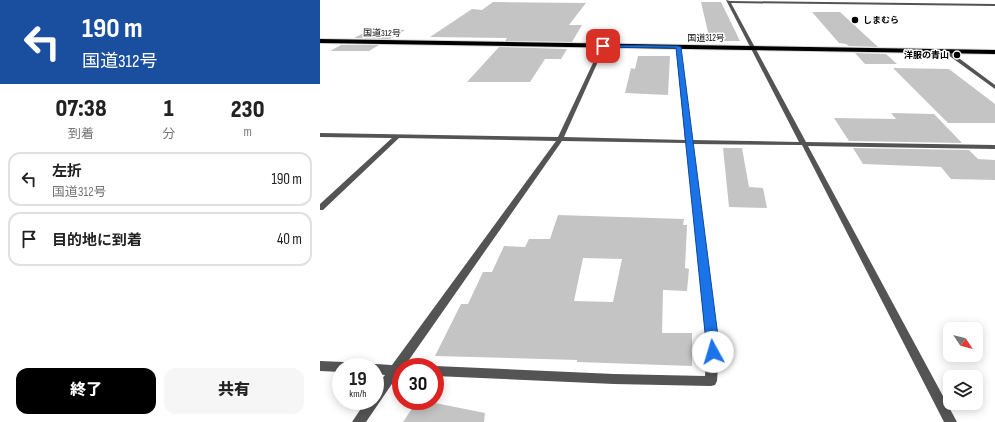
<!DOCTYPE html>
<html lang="ja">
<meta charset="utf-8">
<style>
:root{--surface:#fff;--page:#f6f6f6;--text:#222;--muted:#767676;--line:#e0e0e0;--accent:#000}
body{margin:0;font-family:"Sofia Sans Condensed","Noto Sans JP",sans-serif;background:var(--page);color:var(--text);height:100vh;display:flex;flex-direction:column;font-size:15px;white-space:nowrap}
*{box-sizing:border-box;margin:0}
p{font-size:13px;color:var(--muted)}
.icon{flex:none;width:22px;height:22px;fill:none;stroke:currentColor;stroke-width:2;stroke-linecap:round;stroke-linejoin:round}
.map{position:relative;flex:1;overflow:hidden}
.details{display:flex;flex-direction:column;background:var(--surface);width:320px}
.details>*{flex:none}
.banner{background:#1a4fa0;color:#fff;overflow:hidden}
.needle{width:26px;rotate:125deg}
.controls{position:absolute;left:623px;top:322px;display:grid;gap:8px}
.controls a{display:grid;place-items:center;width:40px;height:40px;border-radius:8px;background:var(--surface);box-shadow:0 2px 10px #0003;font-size:20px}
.speed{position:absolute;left:12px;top:358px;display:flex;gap:8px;font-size:20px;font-weight:700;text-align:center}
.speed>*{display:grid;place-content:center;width:52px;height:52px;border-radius:50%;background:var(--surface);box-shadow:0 2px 10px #0003;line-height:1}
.speed small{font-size:10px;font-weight:400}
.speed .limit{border:6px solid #d22;background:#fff;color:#111}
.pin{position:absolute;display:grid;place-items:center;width:34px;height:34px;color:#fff;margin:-17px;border-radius:8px;box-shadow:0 2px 6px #0006}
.me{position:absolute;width:44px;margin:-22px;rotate:354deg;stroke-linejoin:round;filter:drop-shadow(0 0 3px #0008)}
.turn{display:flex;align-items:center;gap:14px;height:84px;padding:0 16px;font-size:18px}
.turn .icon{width:52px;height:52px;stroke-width:2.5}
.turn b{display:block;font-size:28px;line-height:34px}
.eta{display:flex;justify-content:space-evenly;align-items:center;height:68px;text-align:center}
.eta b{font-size:24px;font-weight:800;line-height:28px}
.button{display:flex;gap:8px;margin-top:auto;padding:8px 16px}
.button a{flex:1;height:46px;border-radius:12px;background:var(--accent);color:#fff;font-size:16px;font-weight:800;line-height:46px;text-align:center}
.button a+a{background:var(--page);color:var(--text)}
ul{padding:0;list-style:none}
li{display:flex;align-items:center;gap:12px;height:54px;margin:0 8px 6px;padding:0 8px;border:2px solid var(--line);border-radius:12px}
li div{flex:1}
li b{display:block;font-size:15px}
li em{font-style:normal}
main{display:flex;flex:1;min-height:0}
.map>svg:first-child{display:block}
.building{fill:#c4c4c4;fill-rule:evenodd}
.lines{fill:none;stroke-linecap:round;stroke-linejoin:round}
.trunk-casing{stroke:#dbdbdb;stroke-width:2}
.minor{fill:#545454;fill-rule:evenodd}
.trunk{fill:#000;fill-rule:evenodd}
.route{fill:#1a73e8;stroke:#114b97}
.poi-dot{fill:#000;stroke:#fff;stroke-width:1.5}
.labels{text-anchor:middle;stroke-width:3;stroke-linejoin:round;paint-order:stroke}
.far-poi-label{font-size:9px;font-weight:bold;fill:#000;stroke:#fff;text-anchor:start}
.far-street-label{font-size:9px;fill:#000;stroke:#fff}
</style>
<main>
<section class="details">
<div class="banner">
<div class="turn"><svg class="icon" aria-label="left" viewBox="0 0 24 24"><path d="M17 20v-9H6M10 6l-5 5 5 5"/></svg><div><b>190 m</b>国道312号</div></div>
</div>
<div class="eta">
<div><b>07:38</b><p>到着</p></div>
<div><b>1</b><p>分</p></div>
<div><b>230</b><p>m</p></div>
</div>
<ul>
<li><svg class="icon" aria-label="left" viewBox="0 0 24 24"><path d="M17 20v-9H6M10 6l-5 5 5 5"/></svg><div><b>左折</b><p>国道312号</p></div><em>190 m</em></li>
<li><svg class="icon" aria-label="arrive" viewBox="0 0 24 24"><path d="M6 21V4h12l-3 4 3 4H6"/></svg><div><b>目的地に到着</b></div><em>40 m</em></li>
</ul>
<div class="button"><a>終了</a><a>共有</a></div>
</section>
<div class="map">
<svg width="675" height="422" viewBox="0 0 675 422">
<rect width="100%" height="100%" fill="#fff"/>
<!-- building -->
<path class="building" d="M 173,2 L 266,3 L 249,25 L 262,25 L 252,42 L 185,41 L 187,38 L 110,37 L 152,9 L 162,10 Z
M 381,2 L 401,2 L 420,41 L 390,41 Z
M 492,12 L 520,12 L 558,47 L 529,46 L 526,44 L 519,43 Z
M 51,29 L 85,30 L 70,39 L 34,38 Z
M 21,45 L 59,45 L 49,51 L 10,51 Z
M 179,47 L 247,49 L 241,59 L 225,59 L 210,82 L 147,82 Z
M 535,53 L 566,54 L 577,64 L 545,64 Z
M 318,56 L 350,56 L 348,95 L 305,93 L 311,68 L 315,69 Z
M 573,68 L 629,69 L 675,104 L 675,123 L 628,123 Z
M 571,113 L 614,114 L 642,143 L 529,141 L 514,118 L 576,119 Z
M 403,148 L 422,148 L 429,187 L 443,188 L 447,208 L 409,207 Z
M 533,148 L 649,150 L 658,159 L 675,160 L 675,180 L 631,179 L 621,167 L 543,164 Z
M 238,215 L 364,219 L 363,225 L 367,225 L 365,268 L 369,269 L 367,291 L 343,290 L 342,333 L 372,333 L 372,366 L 257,362 L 257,360 L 115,356 L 141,304 L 148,304 L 163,272 L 172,272 L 184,246 L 205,247 L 209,239 L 230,239 ZM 263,258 L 302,259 L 293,302 L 254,301 Z
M 97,401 L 105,401 L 165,413 L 164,422 L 83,422 Z"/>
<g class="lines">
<!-- trunk casing -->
<g class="trunk-casing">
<path id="trunk" d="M 0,39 L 675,50 L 675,54 L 0,43 Z"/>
</g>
<!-- minor -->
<path class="minor" d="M 406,0 L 410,1 L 675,4 L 675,6 L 411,3 L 486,142 L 675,145 L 675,149 L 488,146 L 637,422 L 624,422 L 482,145 L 372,144 L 399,352 L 397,381 L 395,385 L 391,386 L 294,384 L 115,376 L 115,367 L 112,367 L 115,366 L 294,374 L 385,376 L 387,352 L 366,143 L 242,141 L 84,367 L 81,367 L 81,374 L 78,375 L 46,422 L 32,422 L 46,401 L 55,401 L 55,388 L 65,375 L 55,374 L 55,367 L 50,367 L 51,365 L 55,364 L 72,365 L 236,141 L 79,138 L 3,210 L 0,210 L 0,204 L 72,138 L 0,137 L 0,133 L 238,137 L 281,46 L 283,45 L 285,46 L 244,137 L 365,140 L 356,47 L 358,46 L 360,47 L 372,140 L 479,142 Z
M 624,50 L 628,50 L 675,85 L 675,89 L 624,52 Z
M 0,361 L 24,362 L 28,363 L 30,367 L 21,367 L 21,372 L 0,371 Z"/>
<!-- trunk -->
<use href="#trunk" class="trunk"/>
</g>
<!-- route -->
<path class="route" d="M 281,45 L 358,46 L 361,47 L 400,352 L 398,356 L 393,357 L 389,356 L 387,352 L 356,48 L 283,47 Z"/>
<!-- markers -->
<g class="poi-dot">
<circle cx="535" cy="20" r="4"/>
<circle cx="637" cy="55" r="4"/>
</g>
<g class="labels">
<!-- far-poi labels -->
<g class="far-poi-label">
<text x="543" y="23">しまむら</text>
<text x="629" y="58" text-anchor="end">洋服の青山</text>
</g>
<!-- far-street labels -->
<g class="far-street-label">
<text transform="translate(62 33) rotate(1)" y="3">国道312号</text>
<text x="386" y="41">国道312号</text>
</g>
</g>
</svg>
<div class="controls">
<a><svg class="needle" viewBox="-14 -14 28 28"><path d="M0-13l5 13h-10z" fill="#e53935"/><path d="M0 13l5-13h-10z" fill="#767676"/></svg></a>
<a><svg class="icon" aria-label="layers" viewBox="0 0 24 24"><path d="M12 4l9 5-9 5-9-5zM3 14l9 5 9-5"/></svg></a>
</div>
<div class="speed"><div>19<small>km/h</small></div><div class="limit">30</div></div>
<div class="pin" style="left:283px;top:46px;background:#d93025"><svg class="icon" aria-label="arrive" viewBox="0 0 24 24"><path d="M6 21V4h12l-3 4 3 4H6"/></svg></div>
<svg class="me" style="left:393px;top:352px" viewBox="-20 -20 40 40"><circle r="19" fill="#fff"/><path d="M0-13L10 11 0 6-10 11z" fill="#1a73e8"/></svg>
</div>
</main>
